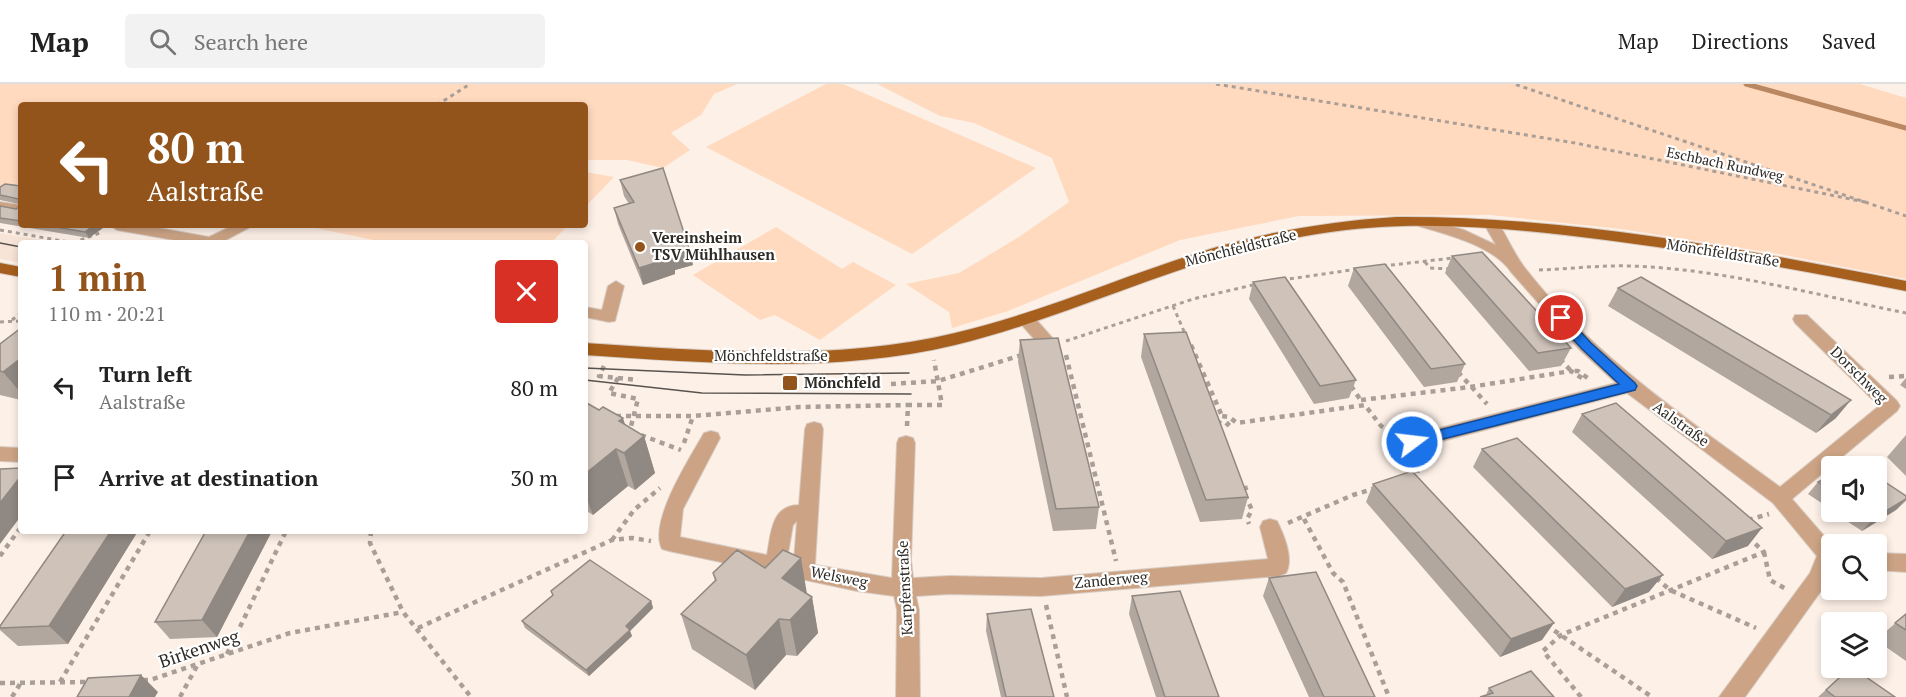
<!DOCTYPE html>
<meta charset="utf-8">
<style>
:root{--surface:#fff;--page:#f2f2f2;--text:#222;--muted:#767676;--line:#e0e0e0;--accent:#93541b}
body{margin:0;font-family:"PT Serif",serif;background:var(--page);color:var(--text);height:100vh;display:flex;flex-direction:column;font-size:22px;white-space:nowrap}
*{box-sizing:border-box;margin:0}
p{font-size:20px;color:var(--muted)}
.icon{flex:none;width:33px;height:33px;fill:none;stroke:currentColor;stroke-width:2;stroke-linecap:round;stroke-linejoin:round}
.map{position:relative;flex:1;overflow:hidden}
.details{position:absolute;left:18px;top:156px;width:570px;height:294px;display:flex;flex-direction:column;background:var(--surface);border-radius:6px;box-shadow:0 3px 9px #0003}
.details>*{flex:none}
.banner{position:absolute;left:18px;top:18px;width:570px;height:126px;border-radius:6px;box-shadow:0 3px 9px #0003;background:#93541b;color:#fff;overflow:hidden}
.fabs{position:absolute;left:1821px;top:372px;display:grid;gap:12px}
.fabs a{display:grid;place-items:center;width:66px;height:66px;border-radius:6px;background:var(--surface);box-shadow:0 3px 9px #0003;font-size:30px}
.pin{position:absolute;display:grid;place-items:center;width:51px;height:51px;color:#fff;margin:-26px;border:3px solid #fff;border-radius:50%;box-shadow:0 2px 6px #0007}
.me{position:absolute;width:66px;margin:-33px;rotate:75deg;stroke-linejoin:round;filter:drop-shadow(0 0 4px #0008)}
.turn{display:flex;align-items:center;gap:21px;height:126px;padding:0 30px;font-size:27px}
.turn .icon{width:78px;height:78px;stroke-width:2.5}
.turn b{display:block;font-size:42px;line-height:51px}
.round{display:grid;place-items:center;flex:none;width:63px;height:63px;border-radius:6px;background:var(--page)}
.summary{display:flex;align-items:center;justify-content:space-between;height:102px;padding:0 30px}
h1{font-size:36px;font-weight:800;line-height:45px;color:var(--accent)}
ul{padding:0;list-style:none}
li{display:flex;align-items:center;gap:18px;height:90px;padding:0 30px}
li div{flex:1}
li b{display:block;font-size:22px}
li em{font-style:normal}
header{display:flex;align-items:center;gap:36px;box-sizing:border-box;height:84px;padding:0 30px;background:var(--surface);border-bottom:2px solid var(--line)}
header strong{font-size:28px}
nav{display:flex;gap:33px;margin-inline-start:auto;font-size:21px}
.search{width:420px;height:54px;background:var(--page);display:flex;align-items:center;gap:15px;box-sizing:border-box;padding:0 21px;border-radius:6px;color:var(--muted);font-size:22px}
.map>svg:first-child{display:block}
.built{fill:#f8e4d6}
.green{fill:#ffdabf}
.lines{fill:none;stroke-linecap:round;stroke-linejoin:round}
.stream{stroke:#b98761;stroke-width:5}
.minor-casing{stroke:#d8ccc4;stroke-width:2}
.major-casing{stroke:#d8ccc4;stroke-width:2}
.path-far1{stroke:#a99f98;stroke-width:3;stroke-dasharray:4 4;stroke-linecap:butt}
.path{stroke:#a99f98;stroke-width:4.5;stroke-dasharray:5 5;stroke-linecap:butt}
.minor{fill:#cca485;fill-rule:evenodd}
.major{fill:#a65f1c;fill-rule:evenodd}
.tram{stroke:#59534e;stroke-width:1.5}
.wall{fill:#b1a79f}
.shaded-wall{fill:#908882}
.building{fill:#cec2b9;stroke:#908882;stroke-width:1.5}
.route{fill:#1a73e8;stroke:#114b97;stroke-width:1.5}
.poi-dot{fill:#93541b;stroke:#fff;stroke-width:2}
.labels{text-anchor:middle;stroke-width:4.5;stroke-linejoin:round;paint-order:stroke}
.far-street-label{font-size:14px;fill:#2e2a26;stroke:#fff}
.poi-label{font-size:15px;font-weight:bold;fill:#2e2a26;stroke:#fff;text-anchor:start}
.street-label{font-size:15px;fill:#2e2a26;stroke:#fff}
.near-street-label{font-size:18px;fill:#2e2a26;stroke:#fff}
</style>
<header>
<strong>Map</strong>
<div class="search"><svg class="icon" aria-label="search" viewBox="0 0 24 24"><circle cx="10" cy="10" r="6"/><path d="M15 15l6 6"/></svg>Search here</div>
<nav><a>Map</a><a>Directions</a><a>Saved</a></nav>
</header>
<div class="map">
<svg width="1906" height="613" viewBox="0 0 1906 613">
<rect width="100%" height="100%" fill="#fdf0e7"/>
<!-- built -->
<path class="built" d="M 0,149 L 59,159 L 21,159 L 21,179 L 0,175 Z"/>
<!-- green -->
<path class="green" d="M 0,0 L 737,0 L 714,10 L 701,31 L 671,49 L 690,66 L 663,84 L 627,76 L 585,76 L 585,21 L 21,21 L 21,99 L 0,104 Z
M 826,0 L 843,0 L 1036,84 L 912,170 L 706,63 Z
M 877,0 L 1860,0 L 1906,14 L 1906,195 L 1779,170 L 1621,145 L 1490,131 L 1299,132 L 1180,156 L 1008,227 L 952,244 L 949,228 L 906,200 L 959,189 L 1019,153 L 1069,118 L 1052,74 L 974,39 L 940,32 Z
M 585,88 L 614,93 L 585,123 Z
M 301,141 L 568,141 L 551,159 L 388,159 Z
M 776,143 L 842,185 L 853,178 L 896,201 L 820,256 L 775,231 L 760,236 L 693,191 Z"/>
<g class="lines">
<!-- stream -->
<path class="stream" d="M 1746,0 L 1906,44"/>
<!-- minor casing -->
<g class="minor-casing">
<path id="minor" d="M 0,118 L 21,121 L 21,129 L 0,126 Z
M 1423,134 L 1464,146 L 1496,161 L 1484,140 L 1487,137 L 1497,137 C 1507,152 1514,170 1525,184 C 1595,274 1689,336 1780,403 L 1879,322 L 1795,239 L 1793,235 L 1795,231 L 1807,231 L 1897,317 L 1900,322 L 1897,327 L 1792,415 L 1832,461 L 1832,487 L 1826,500 L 1745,613 L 1719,613 L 1810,489 L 1817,472 L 1773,419 L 1627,309 L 1412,365 L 1405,363 L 1403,358 L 1405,353 L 1412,351 L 1616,299 L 1580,266 L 1511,188 C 1495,163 1447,150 1418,142 L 1415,139 Z
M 109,141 L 142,141 L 209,153 L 234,141 L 254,141 L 224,157 L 225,159 L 191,159 L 117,146 Z
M 616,197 L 624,202 L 615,237 L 609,238 L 585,233 L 585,223 L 602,226 L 608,202 Z
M 1026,230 L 1032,231 L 1056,258 L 1059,262 L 1056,266 L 1044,266 L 1020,239 L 1018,235 L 1020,231 Z
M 814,338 L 821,340 L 823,345 L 815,481 L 892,494 L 897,359 L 899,354 L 906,352 L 913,354 L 915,359 L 911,476 L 913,494 L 949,492 L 1041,494 L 1268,475 L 1260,443 L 1263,437 L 1270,435 L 1277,437 C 1284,451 1294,475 1286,489 L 1279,492 L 1041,512 L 949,510 L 916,512 L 919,526 L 920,613 L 896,613 L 897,526 L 894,512 L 857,507 L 669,467 L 662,465 C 648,438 690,374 704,349 L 711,347 L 718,349 L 720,354 L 683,425 L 680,453 L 767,471 C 771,450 771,421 799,421 L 805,345 L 807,340 ZM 797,437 L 794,476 L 787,475 L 793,441 Z
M 0,363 L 21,364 L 21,378 L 0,377 Z
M 1876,469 L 1906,470 L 1906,488 L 1876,486 Z"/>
</g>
<!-- major casing -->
<g class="major-casing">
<path id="major" d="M 1396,133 C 1567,132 1738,164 1906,197 L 1906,207 C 1806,187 1707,169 1606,156 C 1511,144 1412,134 1317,150 C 1191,170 1078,231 955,261 C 834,290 708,279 585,271 L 585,259 C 708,267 834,278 955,249 C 1045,228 1129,189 1217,163 C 1276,146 1335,137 1396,133 Z
M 0,179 L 21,183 L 21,193 L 0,189 Z"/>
</g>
<!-- path-far1 -->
<path class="path-far1" d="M 1216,0 L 1575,59 L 1865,118 L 1514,0
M 437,21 L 470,0
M 1865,118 L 1906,132
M 0,146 L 74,159
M 73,159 L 102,148
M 1425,178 L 1430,184 L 1451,185
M 1383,182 L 1453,174
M 1539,186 C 1569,185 1600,181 1631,182 C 1723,185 1816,211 1906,229
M 1282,196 L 1358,185
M 1173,222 L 1186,252
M 12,236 L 21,229
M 0,238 L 21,237
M 1066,257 L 1193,215 L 1257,200"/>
<!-- path -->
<path class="path" d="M 1191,261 L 1222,332
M 1066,271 L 1116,477
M 1560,275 L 1571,287 L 1578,287 L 1589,295
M 604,282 L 599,292 L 618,294 L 609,309 L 638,315 L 630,346
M 1458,288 L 1487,320
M 1889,293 L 1906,292
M 618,294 L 638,296
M 891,300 L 938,297 L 1022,271
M 1351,302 L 1362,318
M 1361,316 L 1470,303 L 1571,287 L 1585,296
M 616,332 L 693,332 L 800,323 L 908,321
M 1218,341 L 1222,332 L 1229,333 L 1237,339 L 1365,321 L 1381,342 L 1396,350
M 907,342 L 908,321 L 942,321 L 934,276
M 1226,342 L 1232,336
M 641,351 L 681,366
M 684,359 L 693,332
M 1417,374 L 1418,396
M 1243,405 L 1252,402
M 1245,411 L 1252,426 L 1247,435 L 1249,440
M 1304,435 L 1333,489 L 1343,498 L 1389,613
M 1748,436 L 1769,430
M 1288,439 L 1353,411 L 1376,404
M 371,447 L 370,459 L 403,528 L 471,613
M 612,456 L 634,426 L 660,404
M 1764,468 L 1770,496 L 1786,505
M 0,472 L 21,443
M 1656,494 L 1670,506 L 1756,544
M 1046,521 L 1067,613
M 1546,541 L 1652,613
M 418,544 L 612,456 L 632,454 L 651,457
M 1825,568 L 1832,575
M 227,570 L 286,447
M 1840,584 L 1848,591
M 143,596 L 150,596 L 290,549 L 403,528
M 60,598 L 150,447
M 0,599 L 90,598
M 12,613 L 20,600
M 180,613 L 198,580
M 1581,613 L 1543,567 L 1561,551 L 1764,468 L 1748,453"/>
<!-- minor -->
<use href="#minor" class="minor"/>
<!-- major -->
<use href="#major" class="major"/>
<!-- tram -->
<path class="tram" d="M 0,159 L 21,163
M 585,284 L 745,291 L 909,289
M 585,296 L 702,309 L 911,310"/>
</g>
<!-- wall -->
<path class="wall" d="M 620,96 L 689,164 L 693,181 L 675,186 L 675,190 L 643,201 L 618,140 L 614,124 L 629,120 L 624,112 Z
M 21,102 L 21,141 L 107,141 L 89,154 L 0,139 L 0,122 L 16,125 L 19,123 L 19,120 L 0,116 L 0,103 Z
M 1452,172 L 1571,264 L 1561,282 L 1529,287 L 1445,189 Z
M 1354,184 L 1465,280 L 1457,298 L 1424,303 L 1348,202 Z
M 1253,198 L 1356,296 L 1349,314 L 1314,320 L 1249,215 Z
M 1618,204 L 1836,334 L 1816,349 L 1608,222 Z
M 21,244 L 21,316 L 0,311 L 0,260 Z
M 1144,250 L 1248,413 L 1242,435 L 1200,438 L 1141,273 Z
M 1020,256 L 1099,423 L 1096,445 L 1053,447 L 1018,278 Z
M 1906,294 L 1906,305 L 1900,301 Z
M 585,318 L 644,352 L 655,389 L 635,406 L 628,402 L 593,431 L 585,426 Z
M 1582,330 L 1748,462 L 1712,475 L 1572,348 Z
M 1906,351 L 1906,392 L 1887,373 Z
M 1482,365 L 1649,508 L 1612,523 L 1473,383 Z
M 1832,390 L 1832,426 L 1808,410 L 1818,398 Z
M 1373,400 L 1542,556 L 1500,573 L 1366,418 Z
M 1906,412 L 1906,417 L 1896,426 L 1862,447 L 1833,428 L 1876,428 Z
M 66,447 L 138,447 L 68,560 L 18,562 L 0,546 L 0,542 Z
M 206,447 L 272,447 L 217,553 L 170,555 L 155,538 Z
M 713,489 L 806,509 L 812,513 L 818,549 L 797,572 L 786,571 L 755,606 L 692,565 L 681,530 L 715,497 Z
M 1269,494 L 1375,613 L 1309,613 L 1263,512 Z
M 551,507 L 651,517 L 653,524 L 630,547 L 632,552 L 589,592 L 525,544 L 522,537 L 553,512 Z
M 1132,512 L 1219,613 L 1156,613 L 1129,530 Z
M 987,530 L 1054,613 L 1001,613 L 986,547 Z
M 1906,530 L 1906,577 L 1876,556 Z
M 1850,584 L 1895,613 L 1818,613 Z
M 1489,604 L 1554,613 L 1486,611 Z"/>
<!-- shaded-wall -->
<path class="shaded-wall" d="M 94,141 L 107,141 L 89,154 L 85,148 Z
M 689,164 L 693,181 L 675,186 L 675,190 L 643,201 L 639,184 L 671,169 Z
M 21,274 L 21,309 L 3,288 Z
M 1851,316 L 1836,334 L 1816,349 L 1831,331 Z
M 623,334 L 632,362 L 644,352 L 655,389 L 635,406 L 624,369 L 619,337 Z
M 616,365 L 628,402 L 593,431 L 585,410 L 585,390 Z
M 21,392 L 21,432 L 0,460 L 0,419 Z
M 1906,415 L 1896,426 L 1862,447 L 1874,434 Z
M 1762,444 L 1748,462 L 1712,475 L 1726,457 Z
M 111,447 L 138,447 L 68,560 L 49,542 Z
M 250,447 L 272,447 L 217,553 L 202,536 Z
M 801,474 L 807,510 L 782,494 Z
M 1663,491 L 1649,508 L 1612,523 L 1625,505 Z
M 812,513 L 818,549 L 797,572 L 790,536 Z
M 651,517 L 653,524 L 630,547 L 632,552 L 589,592 L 586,586 L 626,542 Z
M 779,535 L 786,571 L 755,606 L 746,571 Z
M 1554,539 L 1542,556 L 1500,573 L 1511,555 Z
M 141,591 L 158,608 L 155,613 L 129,613 Z"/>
<!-- building -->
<path class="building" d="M 663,84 L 689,164 L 671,169 L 671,174 L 639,184 L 614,124 L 634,118 L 620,96 Z
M 5,100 L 21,102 L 21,137 L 0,134 L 0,122 L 16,125 L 19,123 L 19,115 L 0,111 L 0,103 Z
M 44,141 L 94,141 L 85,148 Z
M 1482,168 L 1571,264 L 1538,269 L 1452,172 Z
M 1385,180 L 1465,280 L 1431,285 L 1354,184 Z
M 1285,193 L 1356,296 L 1320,302 L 1253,198 Z
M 1641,193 L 1851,316 L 1831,331 L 1618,204 Z
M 21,244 L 21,274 L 3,288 L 0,287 L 0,260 Z
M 1186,248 L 1248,413 L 1206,416 L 1144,250 Z
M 1058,254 L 1099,423 L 1056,425 L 1020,256 Z
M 585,318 L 599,326 L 603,323 L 623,334 L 619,337 L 644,352 L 624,369 L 616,365 L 585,390 Z
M 1616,319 L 1762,444 L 1726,457 L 1582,330 Z
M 1517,354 L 1663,491 L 1625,505 L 1482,365 Z
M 1855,377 L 1863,382 L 1845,382 Z
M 21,384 L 21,392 L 0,419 L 0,385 Z
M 1412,387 L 1554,539 L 1511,555 L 1373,400 Z
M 1832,390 L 1832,407 L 1818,398 Z
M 1876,392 L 1906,412 L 1906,415 L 1874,434 L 1863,428 L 1876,428 Z
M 66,447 L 111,447 L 49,542 L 0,544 L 0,542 Z
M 206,447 L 250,447 L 202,536 L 155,538 Z
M 737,466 L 765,484 L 783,466 L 801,474 L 782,494 L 812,513 L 790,536 L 779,535 L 746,571 L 681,530 L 716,496 L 713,489 Z
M 590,476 L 651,517 L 626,542 L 630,546 L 586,586 L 522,537 L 553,511 L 551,507 Z
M 1316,488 L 1375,613 L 1324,613 L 1269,494 Z
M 1180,507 L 1219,613 L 1165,613 L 1132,512 Z
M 1031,525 L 1054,613 L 1006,613 L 987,530 Z
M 1906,530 L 1906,546 L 1895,539 Z
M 1850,584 L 1853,584 L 1895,613 L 1835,613 L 1826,606 Z
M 1531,587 L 1554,613 L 1480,613 L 1493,609 L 1489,604 Z
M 141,591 L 129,613 L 77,613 L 88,594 Z"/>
<!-- route -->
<path class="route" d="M 1561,230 L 1565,231 L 1591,259 L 1635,299 L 1637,302 L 1635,306 L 1412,363 L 1407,361 L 1404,358 L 1407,354 L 1412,353 L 1619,300 L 1582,265 L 1556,237 L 1554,234 L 1556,231 Z"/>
<!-- markers -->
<g class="poi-dot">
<circle cx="640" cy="163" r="6"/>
<rect x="782" y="291" width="16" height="16" rx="3"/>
</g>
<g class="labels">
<!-- far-street labels -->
<g class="far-street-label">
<text transform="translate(1725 80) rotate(12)" y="5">Eschbach Rundweg</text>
</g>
<!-- poi labels -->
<g class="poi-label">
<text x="652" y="159">Vereinsheim<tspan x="652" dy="17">TSV Mühlhausen</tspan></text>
<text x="804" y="304">Mönchfeld</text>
</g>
<!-- street labels -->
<g class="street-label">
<text transform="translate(1241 164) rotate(-14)" y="5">Mönchfeldstraße</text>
<text transform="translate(1723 169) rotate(9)" y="5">Mönchfeldstraße</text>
<text x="771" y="277">Mönchfeldstraße</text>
<text transform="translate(1859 291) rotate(45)" y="5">Dorschweg</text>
<text transform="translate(1681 340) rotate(36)" y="5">Aalstraße</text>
<text transform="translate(839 493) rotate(11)" y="5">Welsweg</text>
<text transform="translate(1111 496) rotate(-5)" y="5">Zanderweg</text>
<text transform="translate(905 504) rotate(-93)" y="5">Karpfenstraße</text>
</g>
<!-- near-street labels -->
<g class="near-street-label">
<text transform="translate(199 565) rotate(-19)" y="6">Birkenweg</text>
</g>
</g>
</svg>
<div class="fabs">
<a><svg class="icon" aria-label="sound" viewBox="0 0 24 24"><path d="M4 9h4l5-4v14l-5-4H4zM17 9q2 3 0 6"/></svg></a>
<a><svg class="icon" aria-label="search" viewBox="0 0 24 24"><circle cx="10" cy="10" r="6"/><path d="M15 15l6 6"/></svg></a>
<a><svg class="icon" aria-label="layers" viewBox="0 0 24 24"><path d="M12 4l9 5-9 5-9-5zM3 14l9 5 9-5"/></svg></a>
</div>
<div class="pin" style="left:1561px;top:234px;background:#d93025"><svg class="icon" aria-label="arrive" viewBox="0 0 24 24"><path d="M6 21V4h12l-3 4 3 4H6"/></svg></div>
<svg class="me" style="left:1412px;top:358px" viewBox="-20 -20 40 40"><circle r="17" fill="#1a73e8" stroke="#fff" stroke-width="3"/><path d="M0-11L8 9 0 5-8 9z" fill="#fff"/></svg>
<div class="banner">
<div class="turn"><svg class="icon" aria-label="left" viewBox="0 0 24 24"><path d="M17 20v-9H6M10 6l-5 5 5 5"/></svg><div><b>80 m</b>Aalstraße</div></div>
</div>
<section class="details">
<div class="summary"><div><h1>1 min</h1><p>110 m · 20:21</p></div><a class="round" style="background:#d93025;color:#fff"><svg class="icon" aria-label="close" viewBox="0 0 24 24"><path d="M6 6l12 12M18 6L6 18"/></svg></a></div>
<ul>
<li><svg class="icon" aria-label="left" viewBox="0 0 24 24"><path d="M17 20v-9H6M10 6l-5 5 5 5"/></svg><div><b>Turn left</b><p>Aalstraße</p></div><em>80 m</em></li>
<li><svg class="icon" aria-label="arrive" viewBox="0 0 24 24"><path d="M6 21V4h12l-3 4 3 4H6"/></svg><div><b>Arrive at destination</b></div><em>30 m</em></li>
</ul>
</section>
</div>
